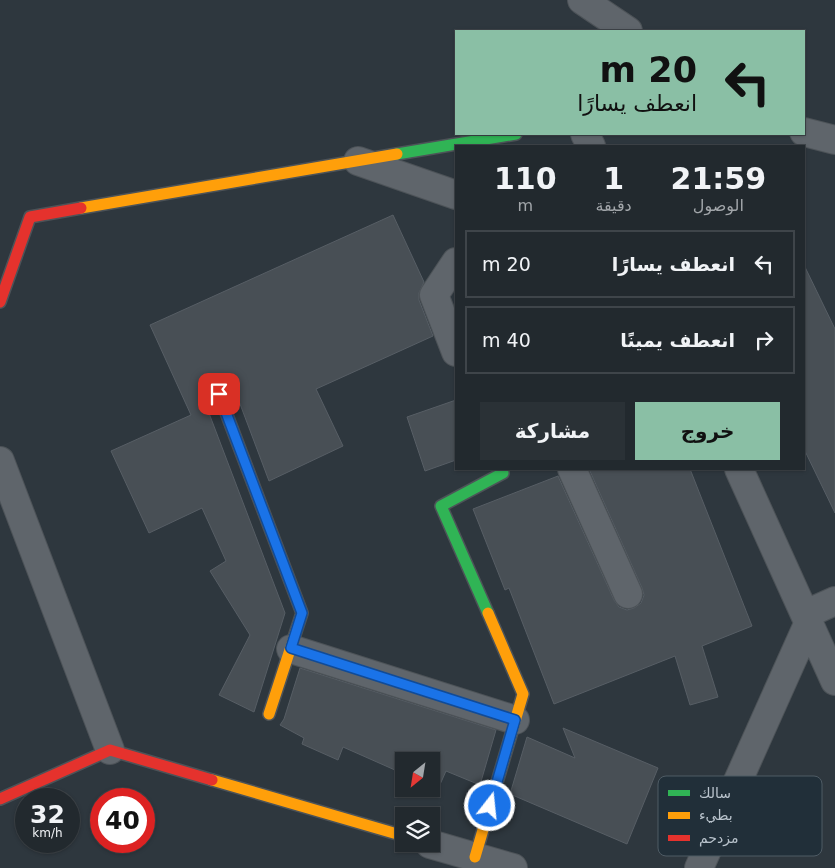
<!DOCTYPE html>
<html lang="ar">
<meta charset="utf-8">
<style>
:root{--surface:#22292e;--page:#2a3136;--text:#f1f3f6;--muted:#a2a6aa;--line:#3f454a;--accent:#8abfa5}
body{margin:0;font-family:"DejaVu Sans",Vazirmatn,sans-serif;background:var(--page);color:var(--text);direction:rtl;height:100vh;display:flex;flex-direction:column;font-size:19px;white-space:nowrap}
*{box-sizing:border-box;margin:0}
p{font-size:16px;color:var(--muted)}
.icon{flex:none;width:28px;height:28px;fill:none;stroke:currentColor;stroke-width:2;stroke-linecap:round;stroke-linejoin:round}
.map{position:relative;flex:1;overflow:hidden;direction:ltr}
.drawer{position:absolute;left:455px;top:145px;width:350px;height:325px;display:flex;flex-direction:column;background:var(--surface);border-radius:0px;box-shadow:0 1px 4px #0004,0 0 0 1px var(--line);direction:rtl}
.drawer>*{flex:none}
.banner{position:absolute;left:455px;top:30px;width:350px;height:105px;border-radius:0px;box-shadow:0 1px 4px #0004,0 0 0 1px var(--line);direction:rtl;background:#8abfa5;color:#111;overflow:hidden}
.needle{width:32px;rotate:210deg}
.buttons{position:absolute;left:395px;top:752px;display:grid;gap:10px}
.buttons a{display:grid;place-items:center;width:45px;height:45px;border-radius:0px;background:var(--surface);box-shadow:0 1px 4px #0004,0 0 0 1px var(--line);font-size:25px}
.speed{position:absolute;left:15px;top:788px;display:flex;gap:10px;font-size:25px;font-weight:700;text-align:center}
.speed>*{display:grid;place-content:center;width:65px;height:65px;border-radius:50%;background:var(--surface);box-shadow:0 1px 4px #0004,0 0 0 1px var(--line);line-height:1}
.speed small{font-size:12px;font-weight:400}
.speed .limit{border:8px solid #d22;background:#fff;color:#111}
.pin{position:absolute;display:grid;place-items:center;width:42px;height:42px;color:#fff;margin:-21px;border-radius:10px;box-shadow:0 2px 8px #0006}
.me{position:absolute;width:55px;margin:-28px;rotate:16deg;stroke-linejoin:round;filter:drop-shadow(0 0 4px #0008)}
.turn{display:flex;align-items:center;gap:18px;height:105px;padding:0 25px;font-size:22px}
.turn .icon{width:65px;height:65px;stroke-width:2.5}
.turn b{display:block;font-size:35px;line-height:42px}
.eta{display:flex;justify-content:space-evenly;align-items:center;height:85px;text-align:center}
.eta b{font-size:30px;font-weight:800;line-height:35px}
.primary-button{display:flex;gap:10px;margin-top:auto;padding:10px 25px}
.primary-button a{flex:1;height:58px;border-radius:0px;background:var(--accent);color:#111;font-size:20px;font-weight:800;line-height:58px;text-align:center}
.primary-button a+a{background:var(--page);color:var(--text)}
ul{padding:0;list-style:none}
li{display:flex;align-items:center;gap:15px;height:68px;margin:0 10px 8px;padding:0 15px;border:2px solid var(--line);border-radius:0px}
li div{flex:1}
li b{display:block;font-size:19px}
li em{font-style:normal}
.map>svg:first-child{display:block}
.building{fill:#484f55;stroke:#575e65}
.lines{fill:none;stroke-linecap:round;stroke-linejoin:round}
.street-casing{stroke:#4d5358;stroke-width:30}
.fast-casing{stroke:#4d5358;stroke-width:14}
.slow-casing{stroke:#4d5358;stroke-width:14}
.jam-casing{stroke:#4d5358;stroke-width:14}
.street{stroke:#5f656b;stroke-width:28}
.fast{stroke:#30b455;stroke-width:11}
.slow{stroke:#ff9f0a;stroke-width:11}
.jam{stroke:#e5322d;stroke-width:11}
.route-casing{stroke:#114b97;stroke-width:12}
.route{stroke:#1a73e8;stroke-width:9}
.key{fill:#212f39;stroke:#4f5c65;stroke-width:1}
.key-label{font-size:14px;fill:#bac4cd}
</style>
<div class="map">
<svg width="835" height="868" viewBox="0 0 835 868">
<rect width="100%" height="100%" fill="#2e373e"/>
<!-- building -->
<path class="building" d="M 393,215 L 424,282 L 419,293 L 419,300 L 433,336 L 316,389 L 343,446 L 269,481 L 234,388 L 229,382 L 222,379 L 214,379 L 207,384 L 204,391 L 204,400 L 285,613 L 254,712 L 219,695 L 250,635 L 210,571 L 226,561 L 202,508 L 149,533 L 111,451 L 191,415 L 150,325 Z
M 804,265 L 835,329 L 835,513 L 804,449 Z
M 456,400 L 456,460 L 425,471 L 407,417 Z
M 589,469 L 690,469 L 752,626 L 702,646 L 718,697 L 690,705 L 675,656 L 554,704 L 509,588 L 505,590 L 473,509 L 558,476 L 614,600 L 619,607 L 627,610 L 634,608 L 641,603 L 644,595 L 642,588 Z
M 300,668 L 496,730 L 480,785 L 446,771 L 438,789 L 431,786 L 431,761 L 404,761 L 404,774 L 343,747 L 338,760 L 302,744 L 304,738 L 280,725 L 284,719 Z
M 563,728 L 658,768 L 627,844 L 510,794 L 527,737 L 575,758 Z"/>
<g class="lines">
<!-- street casing -->
<g class="street-casing">
<path id="street" d="M 582,0 L 628,31
M 804,132 L 835,140
M 585,134 L 591,146
M 358,161 L 456,195
M 456,262 L 434,295 L 456,352
M 0,461 L 110,750
M 572,469 L 628,594
M 739,469 L 835,681
M 806,614 L 835,601
M 291,649 L 515,720
M 430,844 L 513,868
M 699,868 L 809,622"/>
</g>
<!-- fast casing -->
<g class="fast-casing">
<path id="fast" d="M 397,154 L 516,134
M 488,613 L 441,506 L 503,473 L 501,469"/>
</g>
<!-- slow casing -->
<g class="slow-casing">
<path id="slow" d="M 81,208 L 397,154
M 219,394 L 302,613 L 269,714
M 212,780 L 404,836
M 475,857 L 523,694 L 488,613"/>
</g>
<!-- jam casing -->
<g class="jam-casing">
<path id="jam" d="M 0,302 L 30,217 L 81,208
M 0,799 L 110,750 L 212,780"/>
</g>
<!-- street -->
<use href="#street" class="street"/>
<!-- fast -->
<use href="#fast" class="fast"/>
<!-- slow -->
<use href="#slow" class="slow"/>
<!-- jam -->
<use href="#jam" class="jam"/>
</g>
<g class="lines">
<!-- route casing -->
<g class="route-casing">
<path id="route" d="M 219,394 L 302,613 L 291,648 L 515,720 L 490,806"/>
</g>
<!-- route -->
<use href="#route" class="route"/>
</g>
<!-- legend -->
<rect x="658" y="776" width="164" height="80" rx="8" class="key"/>
<rect x="668" y="790" width="22" height="6" fill="#30b455"/>
<rect x="668" y="812" width="22" height="7" fill="#ff9f0a"/>
<rect x="668" y="835" width="22" height="6" fill="#e5322d"/>
<g class="key-label">
<text x="699" y="798">سالك</text>
<text x="699" y="820">بطيء</text>
<text x="699" y="843">مزدحم</text>
</g>
</svg>
<div class="buttons">
<a><svg class="needle" viewBox="-14 -14 28 28"><path d="M0-13l5 13h-10z" fill="#e53935"/><path d="M0 13l5-13h-10z" fill="#a2a6aa"/></svg></a>
<a><svg class="icon" aria-label="layers" viewBox="0 0 24 24"><path d="M12 4l9 5-9 5-9-5zM3 14l9 5 9-5"/></svg></a>
</div>
<div class="speed"><div>32<small>km/h</small></div><div class="limit">40</div></div>
<div class="pin" style="left:219px;top:394px;background:#d93025"><svg class="icon" aria-label="arrive" viewBox="0 0 24 24"><path d="M6 21V4h12l-3 4 3 4H6"/></svg></div>
<svg class="me" style="left:490px;top:806px" viewBox="-20 -20 40 40"><circle r="17" fill="#1a73e8" stroke="#fff" stroke-width="3"/><path d="M0-11L8 9 0 5-8 9z" fill="#fff"/></svg>
<div class="banner">
<div class="turn"><svg class="icon" aria-label="left" viewBox="0 0 24 24"><path d="M17 20v-9H6M10 6l-5 5 5 5"/></svg><div><b>20 m</b>انعطف يسارًا</div></div>
</div>
<section class="drawer">
<div class="eta">
<div><b>21:59</b><p>الوصول</p></div>
<div><b>1</b><p>دقيقة</p></div>
<div><b>110</b><p>m</p></div>
</div>
<ul>
<li><svg class="icon" aria-label="left" viewBox="0 0 24 24"><path d="M17 20v-9H6M10 6l-5 5 5 5"/></svg><div><b>انعطف يسارًا</b></div><em>20 m</em></li>
<li><svg class="icon" aria-label="right" viewBox="0 0 24 24"><path d="M7 20v-9h11M14 6l5 5-5 5"/></svg><div><b>انعطف يمينًا</b></div><em>40 m</em></li>
</ul>
<div class="primary-button"><a>خروج</a><a>مشاركة</a></div>
</section>
</div>
